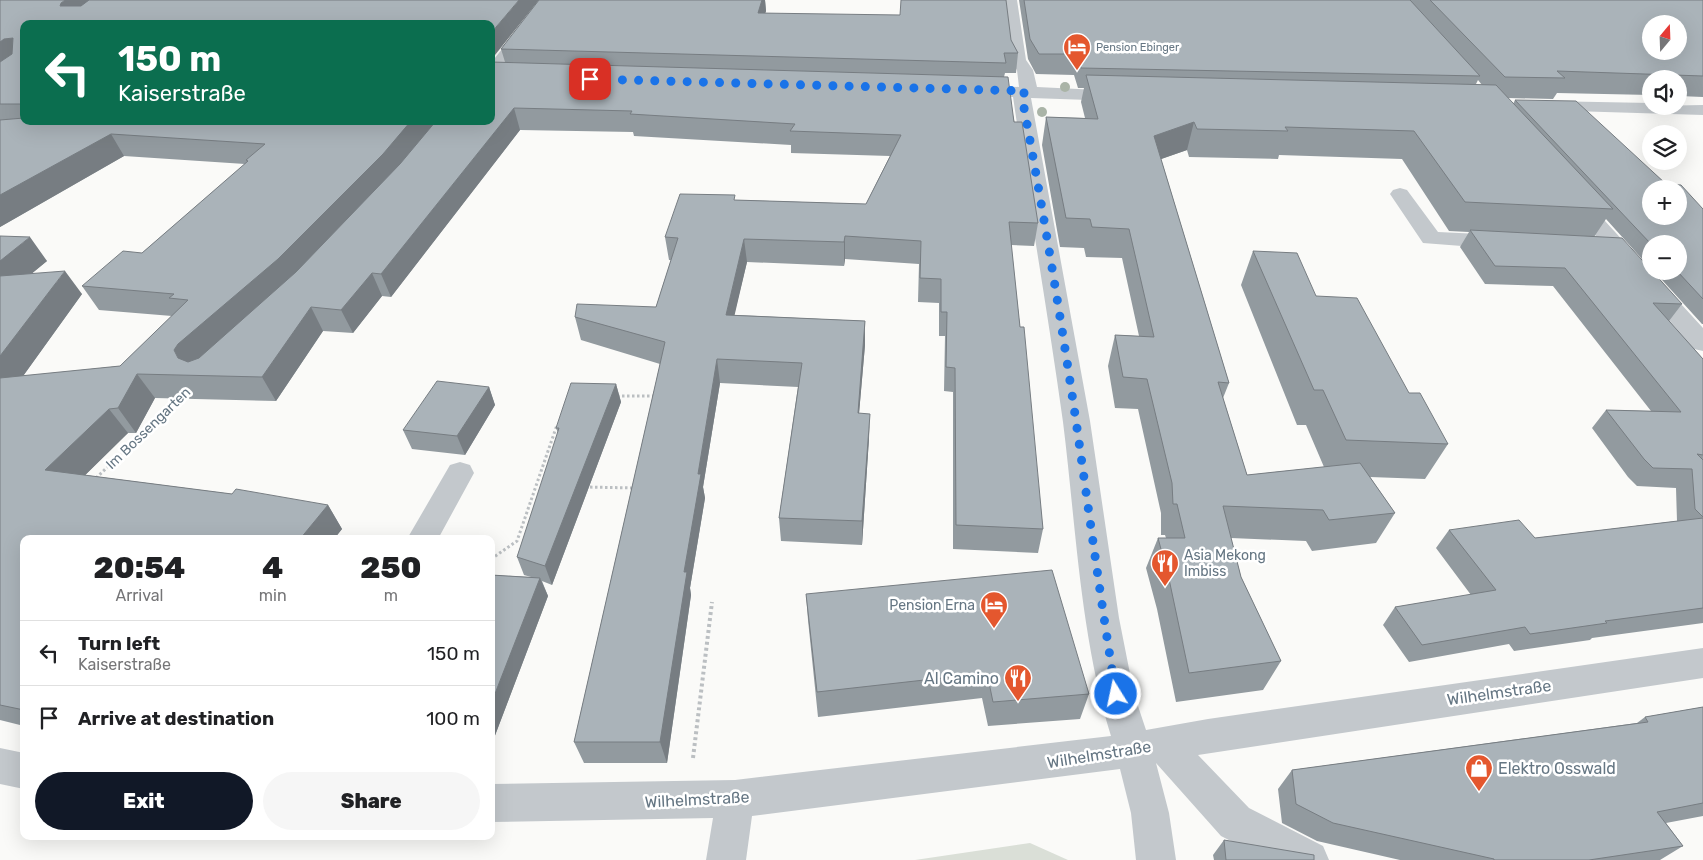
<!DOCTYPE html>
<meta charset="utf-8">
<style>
:root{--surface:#fff;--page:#f6f6f6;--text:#202124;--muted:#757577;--line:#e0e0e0;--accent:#111827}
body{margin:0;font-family:Rubik,sans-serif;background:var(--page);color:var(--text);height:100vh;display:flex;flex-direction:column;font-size:19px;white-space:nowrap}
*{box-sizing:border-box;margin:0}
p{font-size:16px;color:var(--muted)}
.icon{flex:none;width:28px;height:28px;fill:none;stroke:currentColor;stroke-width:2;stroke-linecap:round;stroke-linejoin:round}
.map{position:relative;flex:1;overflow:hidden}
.sheet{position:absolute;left:20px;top:535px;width:475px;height:305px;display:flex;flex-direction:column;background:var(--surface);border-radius:10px;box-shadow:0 5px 20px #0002}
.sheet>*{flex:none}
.top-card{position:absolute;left:20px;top:20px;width:475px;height:105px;border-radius:10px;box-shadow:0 5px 20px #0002;background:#0b6e4f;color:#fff;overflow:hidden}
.needle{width:32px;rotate:19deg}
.tools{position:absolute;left:1642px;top:15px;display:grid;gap:10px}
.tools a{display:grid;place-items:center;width:45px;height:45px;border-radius:50%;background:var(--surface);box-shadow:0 5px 20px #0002;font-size:25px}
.pin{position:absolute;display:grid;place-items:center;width:42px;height:42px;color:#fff;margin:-21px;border-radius:10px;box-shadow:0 2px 8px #0006}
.me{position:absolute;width:55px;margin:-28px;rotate:350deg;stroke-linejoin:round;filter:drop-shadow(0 0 4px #0008)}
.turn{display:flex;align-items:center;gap:18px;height:105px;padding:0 15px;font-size:22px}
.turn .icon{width:65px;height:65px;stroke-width:2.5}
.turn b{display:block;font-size:35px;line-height:42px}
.eta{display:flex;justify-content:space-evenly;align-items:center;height:85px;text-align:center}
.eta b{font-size:30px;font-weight:800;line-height:35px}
.action{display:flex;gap:10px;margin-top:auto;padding:10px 15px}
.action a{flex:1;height:58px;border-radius:30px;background:var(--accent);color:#fff;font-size:20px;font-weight:800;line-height:58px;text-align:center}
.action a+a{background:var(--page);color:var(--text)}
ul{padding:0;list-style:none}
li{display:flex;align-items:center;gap:15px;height:65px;padding:0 15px;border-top:1px solid var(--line)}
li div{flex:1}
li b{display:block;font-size:19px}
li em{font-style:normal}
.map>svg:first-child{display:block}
.green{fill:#dadfd7}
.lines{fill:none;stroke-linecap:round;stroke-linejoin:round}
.path-far1{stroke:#bbbfc2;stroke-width:3;stroke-dasharray:2.5 2.5;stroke-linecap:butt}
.path{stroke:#bbbfc2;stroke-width:4;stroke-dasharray:3 3;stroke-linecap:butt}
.minor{fill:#c3c8cc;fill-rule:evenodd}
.tree{fill:#aab4a7}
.wall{fill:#929a9f;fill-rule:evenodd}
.shaded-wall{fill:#777d82}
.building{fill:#aab3b9;stroke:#777d82;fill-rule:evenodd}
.route{stroke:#1a73e8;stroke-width:9;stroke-dasharray:0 16.2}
.labels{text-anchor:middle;stroke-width:5;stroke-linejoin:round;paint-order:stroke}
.far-poi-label{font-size:11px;fill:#657683;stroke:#fff;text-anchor:start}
.street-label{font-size:14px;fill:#657683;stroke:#fff}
.poi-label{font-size:14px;fill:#657683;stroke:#fff;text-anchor:start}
.near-poi-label{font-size:16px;fill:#657683;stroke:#fff;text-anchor:end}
.near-street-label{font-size:16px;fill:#657683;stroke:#fff}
</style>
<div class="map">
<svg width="1703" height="860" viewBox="0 0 1703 860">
<rect width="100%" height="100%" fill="#fafaf8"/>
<!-- green -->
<path class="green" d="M 1030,843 L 1068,860 L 915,860 Z"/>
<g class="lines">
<!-- path-far1 -->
<path class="path-far1" d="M 617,396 L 656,396
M 96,478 L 182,396
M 585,487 L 636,488
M 491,559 L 517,541 L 557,425"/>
<!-- path -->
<path class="path" d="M 693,758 L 712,602"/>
<!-- minor -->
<path class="minor" d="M 541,0 L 556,0 L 497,79 L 491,80 L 491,63 Z
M 1003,0 L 1017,0 L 1026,60 L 1033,70 L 1037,87 L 1119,91 L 1125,92 L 1128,96 L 1125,100 L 1119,101 L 1031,98 L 1090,421 L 1119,618 L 1134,694 L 1146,730 L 1208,719 L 1703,648 L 1703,678 L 1198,755 L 1249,808 L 1323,846 L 1329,860 L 1268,860 L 1221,836 L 1156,763 L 1169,813 L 1176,860 L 1136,860 L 1131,813 L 1120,769 L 752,816 L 746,860 L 706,860 L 713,818 L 491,822 L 491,784 L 735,780 L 1111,736 C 1080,635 1076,526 1063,422 C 1048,314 1029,205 1013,97 L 972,95 L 966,94 L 963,90 L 966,86 L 972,85 L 1019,87 L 1017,70 L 1010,60 Z
M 1545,101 L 1651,103 L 1651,106 L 1703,105 L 1703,115 L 1539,110 L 1536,106 L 1539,102 Z
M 1400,188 L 1407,190 L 1438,232 L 1501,235 L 1509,237 L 1512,242 L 1509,247 L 1501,249 L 1423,243 L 1390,194 L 1393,190 Z
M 1576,195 L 1583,197 L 1703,328 L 1703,351 L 1694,349 L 1569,205 L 1566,201 L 1569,197 Z
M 460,462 L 470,465 L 474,473 L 438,539 L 407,539 L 450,465 Z
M 0,748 L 24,753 L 24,789 L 0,784 Z"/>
</g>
<!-- trees -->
<g class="tree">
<circle cx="1065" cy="87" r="5"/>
<circle cx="1042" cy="112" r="5"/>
</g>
<!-- wall -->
<path class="wall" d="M 0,0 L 24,24 L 24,121 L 491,121 L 505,62 L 501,49 L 539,0 L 765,0 L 766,11 L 765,13 L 1011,40 L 1018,53 L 1016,73 L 1005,73 L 1004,77 L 1038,223 L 1034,246 L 1011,245 L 1020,327 L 1043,529 L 1038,553 L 953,549 L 953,392 L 944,391 L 945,336 L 939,336 L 939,303 L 918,302 L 919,264 L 845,259 L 844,266 L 747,262 L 734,315 L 865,321 L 865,345 L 859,413 L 869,438 L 862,545 L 781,541 L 779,518 L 798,387 L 720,383 L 703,487 L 705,498 L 690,588 L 691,595 L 667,763 L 584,763 L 574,742 L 660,364 L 581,340 L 575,317 L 656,307 L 671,260 L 669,260 L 665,237 L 736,200 L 866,204 L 890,156 L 791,153 L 791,145 L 634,136 L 633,132 L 520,130 L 391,297 L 382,296 L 353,333 L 323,331 L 276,401 L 155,398 L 136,433 L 128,433 L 85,475 L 232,494 L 328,505 L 342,529 L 334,539 L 24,539 L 24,726 L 0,720 L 0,236 L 47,261 L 32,273 L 82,294 L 23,376 L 120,366 L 172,316 L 99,310 L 82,286 L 142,253 L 245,164 L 124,156 L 21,215 L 0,227 Z
M 1019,0 L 1703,0 L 1703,97 L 1679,96 L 1679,79 L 1651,79 L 1651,95 L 1557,93 L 1553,99 L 1508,98 L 1513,104 L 1515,100 L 1666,184 L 1703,209 L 1703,324 L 1702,324 L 1654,271 L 1679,271 L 1651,244 L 1651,269 L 1606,219 L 1594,237 L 1682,304 L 1669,321 L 1703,359 L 1703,623 L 1592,638 L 1590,640 L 1514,651 L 1509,644 L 1409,662 L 1383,625 L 1395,607 L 1471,595 L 1436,548 L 1449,530 L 1535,538 L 1677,521 L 1676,488 L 1637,486 L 1628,477 L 1592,428 L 1606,410 L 1651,411 L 1553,286 L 1485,284 L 1460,247 L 1469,232 L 1449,231 L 1402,159 L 1279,155 L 1278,159 L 1189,157 L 1187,150 L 1161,159 L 1229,383 L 1223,398 L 1247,475 L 1324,467 L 1306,425 L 1297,425 L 1241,285 L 1253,251 L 1316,296 L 1409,393 L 1448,444 L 1425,479 L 1370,477 L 1395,513 L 1376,543 L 1312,551 L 1306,541 L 1231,538 L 1241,577 L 1281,661 L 1263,690 L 1176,702 L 1157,609 L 1146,568 L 1158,538 L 1166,538 L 1165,535 L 1161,535 L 1161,513 L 1138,409 L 1115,408 L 1108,366 L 1115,335 L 1139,336 L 1122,258 L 1086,257 L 1084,248 L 1060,247 L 1042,145 L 1046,117 L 1085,118 L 1081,102 L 1084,88 L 1078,88 L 1074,75 L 1036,74 L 1028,59 ZM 1478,80 L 1482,85 L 1476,84 Z
M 616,384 L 621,402 L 552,585 L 542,581 L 548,596 L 491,746 L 491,575 L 531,577 L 524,575 L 517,557 L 558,433 L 556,428 Z
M 489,387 L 495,405 L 465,455 L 412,449 L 403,430 Z
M 806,594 L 1089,694 L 1080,719 L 988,726 L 982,698 L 818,717 L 808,620 Z
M 1703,707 L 1703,816 L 1666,823 L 1683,846 L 1660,860 L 1400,860 L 1317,841 L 1282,823 L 1278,789 L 1292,770 L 1637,723 L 1645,717 Z
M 1224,840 L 1314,860 L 1214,860 L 1213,855 Z"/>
<!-- shaded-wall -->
<path class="shaded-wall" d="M 65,0 L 101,0 L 72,23 L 60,6 L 61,3 Z
M 519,0 L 539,0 L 491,60 L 491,33 Z
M 762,0 L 765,0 L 766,11 L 759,33 L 758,13 Z
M 13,38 L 24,56 L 0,72 L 0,42 L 4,39 Z
M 514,108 L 520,130 L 391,297 L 381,274 Z
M 411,121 L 436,121 L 392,176 L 290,283 L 194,368 L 178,358 L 174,350 L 178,344 Z
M 1194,122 L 1187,150 L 1147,164 L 1154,136 Z
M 111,134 L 124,156 L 21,215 L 0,227 L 0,195 Z
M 845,236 L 845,259 L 844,266 L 844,242 Z
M 30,237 L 47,261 L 0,300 L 0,261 Z
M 744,239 L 747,262 L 729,339 L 726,315 Z
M 65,271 L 82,294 L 3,404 L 0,401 L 0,356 Z
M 372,273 L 382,296 L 353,333 L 341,310 Z
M 311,307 L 323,331 L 276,401 L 262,377 Z
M 865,321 L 865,345 L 857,437 L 858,413 Z
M 717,359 L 720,383 L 703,487 L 705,498 L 690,588 L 691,595 L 667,763 L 660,742 L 698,474 Z
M 137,374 L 155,398 L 136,433 L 118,408 Z
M 616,384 L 621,402 L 552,585 L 545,566 Z
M 489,387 L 495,405 L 465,455 L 457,436 Z
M 109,409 L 128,433 L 66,494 L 45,470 Z
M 870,414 L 869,438 L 862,545 L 862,521 Z
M 328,505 L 342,529 L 334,539 L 300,539 Z
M 540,578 L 548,596 L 491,746 L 491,704 Z"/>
<!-- building -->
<path class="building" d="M 0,0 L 65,0 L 61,3 L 60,6 L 81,6 L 89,0 L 519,0 L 491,33 L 491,24 L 24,24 L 24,104 L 0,104 L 0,62 L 12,54 L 13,38 L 4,39 L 0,42 Z
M 539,0 L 762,0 L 758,13 L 900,15 L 901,0 L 1006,0 L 1011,40 L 1018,53 L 1004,53 L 1006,63 L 501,49 Z
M 1024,0 L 1410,0 L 1480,76 L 1081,68 L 1078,54 L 1039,54 L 1030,39 Z
M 1430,0 L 1703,0 L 1703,76 L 1557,71 L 1565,78 L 1505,77 ZM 1651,24 L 1679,24 L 1679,51 L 1651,51 Z
M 491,62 L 1008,77 L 1014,122 L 1022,122 L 1038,223 L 1009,222 L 1020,327 L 1024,327 L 1043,529 L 956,525 L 955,368 L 946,367 L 947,312 L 941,312 L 941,279 L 920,278 L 921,241 L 845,236 L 844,242 L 744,239 L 726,315 L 865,321 L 858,413 L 870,414 L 862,521 L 779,518 L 802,363 L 717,359 L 698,474 L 701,474 L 684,572 L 687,572 L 660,742 L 574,742 L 665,342 L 575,317 L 577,304 L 656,307 L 678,238 L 665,237 L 680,194 L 735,195 L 734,200 L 866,204 L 901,135 L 790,131 L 795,124 L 630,114 L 632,111 L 514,108 L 381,274 L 372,273 L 341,310 L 311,307 L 262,377 L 137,374 L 118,408 L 109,409 L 45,470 L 232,494 L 236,489 L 328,505 L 300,539 L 24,539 L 24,710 L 0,705 L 0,378 L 120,366 L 188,300 L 169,298 L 174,294 L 82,286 L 123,251 L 142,253 L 248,161 L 246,160 L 265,144 L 111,134 L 0,195 L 0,120 L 24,118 L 24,121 L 411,121 L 383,154 L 278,259 L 178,344 L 174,350 L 178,358 L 188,362 L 199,358 L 296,272 L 400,164 L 436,121 L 491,121 Z
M 1086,75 L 1496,85 L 1613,209 L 1465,202 L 1414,131 L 1285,127 L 1288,131 L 1197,129 L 1194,122 L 1154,136 L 1229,383 L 1218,382 L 1247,475 L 1360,463 L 1395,513 L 1329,520 L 1323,510 L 1223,506 L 1241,577 L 1281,661 L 1189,673 L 1169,579 L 1158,538 L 1185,538 L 1177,504 L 1173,504 L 1172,483 L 1147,379 L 1123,377 L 1115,335 L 1154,337 L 1129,229 L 1092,227 L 1090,219 L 1066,218 L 1046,117 L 1098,119 Z
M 1515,100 L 1576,101 L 1666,184 L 1681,185 L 1703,209 L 1703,299 L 1677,271 L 1679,271 L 1679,244 L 1651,244 ZM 1651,189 L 1679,189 L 1679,216 L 1651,216 Z
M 1470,230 L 1622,238 L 1682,304 L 1653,303 L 1703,359 L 1703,455 L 1697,454 L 1703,460 L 1703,517 L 1695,509 L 1692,469 L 1653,468 L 1644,459 L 1606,410 L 1681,412 L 1565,268 L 1495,266 Z
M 0,236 L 30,237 L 0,261 Z
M 1253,251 L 1297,253 L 1316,296 L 1357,298 L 1409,393 L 1420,393 L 1448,444 L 1346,440 L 1323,390 L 1314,390 Z
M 65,271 L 0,356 L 0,276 Z
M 437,381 L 489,387 L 457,436 L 403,430 Z
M 571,383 L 616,384 L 545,566 L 517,557 L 559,428 L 556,428 Z
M 1703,518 L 1703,608 L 1605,621 L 1607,623 L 1530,634 L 1525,627 L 1422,645 L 1395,607 L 1496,590 L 1449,530 L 1519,520 L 1535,538 Z
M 1052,570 L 1089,694 L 993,702 L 987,673 L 817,692 L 806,594 Z
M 491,575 L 540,578 L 491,704 Z
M 1703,707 L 1703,803 L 1657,812 L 1683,846 L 1589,860 L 1494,860 L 1494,859 L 1333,823 L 1296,804 L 1292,770 L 1648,722 L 1645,717 Z
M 1224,840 L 1314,855 L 1314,860 L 1226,860 Z"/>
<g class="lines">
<!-- route -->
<path class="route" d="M 590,79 L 1025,91 L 1022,97 C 1042,204 1060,313 1076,421 C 1089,512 1101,603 1116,694"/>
</g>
<!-- icons -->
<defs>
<g id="hotel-pin" transform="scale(1.4375)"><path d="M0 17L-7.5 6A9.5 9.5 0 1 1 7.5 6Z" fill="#e4572e" stroke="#fff"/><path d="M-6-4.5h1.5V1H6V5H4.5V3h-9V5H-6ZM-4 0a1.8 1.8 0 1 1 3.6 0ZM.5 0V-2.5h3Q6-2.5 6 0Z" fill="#fff"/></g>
<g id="restaurant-pin" transform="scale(1.4375)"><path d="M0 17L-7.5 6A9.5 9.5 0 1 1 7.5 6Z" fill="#e4572e" stroke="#fff"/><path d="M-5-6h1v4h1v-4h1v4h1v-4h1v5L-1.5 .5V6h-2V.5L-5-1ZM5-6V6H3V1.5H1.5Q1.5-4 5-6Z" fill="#fff"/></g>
<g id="shop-pin" transform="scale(1.4375)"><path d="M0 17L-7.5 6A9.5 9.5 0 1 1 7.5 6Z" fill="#e4572e" stroke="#fff"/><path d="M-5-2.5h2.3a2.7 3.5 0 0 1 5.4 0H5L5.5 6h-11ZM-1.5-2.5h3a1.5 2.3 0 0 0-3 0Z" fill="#fff"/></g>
</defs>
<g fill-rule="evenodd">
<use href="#hotel-pin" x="1077" y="47"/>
<use href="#restaurant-pin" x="1165" y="563"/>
<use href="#hotel-pin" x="994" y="605"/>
<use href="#restaurant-pin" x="1018" y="678"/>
<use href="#shop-pin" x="1479" y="768"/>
</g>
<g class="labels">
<!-- far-poi labels -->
<g class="far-poi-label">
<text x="1096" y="51">Pension Ebinger</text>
</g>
<!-- street labels -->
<g class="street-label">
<text transform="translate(148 428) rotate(-44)" y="5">Im Bossengarten</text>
</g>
<!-- poi labels -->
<g class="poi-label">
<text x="1184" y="560">Asia Mekong<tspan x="1184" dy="16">Imbiss</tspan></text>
<text x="975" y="610" text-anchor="end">Pension Erna</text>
</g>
<!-- near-poi labels -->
<g class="near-poi-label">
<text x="999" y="684">Al Camino</text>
<text x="1498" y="774" text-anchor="start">Elektro Osswald</text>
</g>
<!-- near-street labels -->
<g class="near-street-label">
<text transform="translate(1499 692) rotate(-8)" y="6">Wilhelmstraße</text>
<text transform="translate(1099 754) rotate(-9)" y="6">Wilhelmstraße</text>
<text transform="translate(697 799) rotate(-3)" y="6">Wilhelmstraße</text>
</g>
</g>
</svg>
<div class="tools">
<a><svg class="needle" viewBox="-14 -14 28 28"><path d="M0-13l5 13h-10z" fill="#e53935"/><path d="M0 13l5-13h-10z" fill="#757577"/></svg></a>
<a><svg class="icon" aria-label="sound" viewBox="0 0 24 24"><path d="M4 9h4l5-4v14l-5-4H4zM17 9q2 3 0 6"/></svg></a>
<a><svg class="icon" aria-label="layers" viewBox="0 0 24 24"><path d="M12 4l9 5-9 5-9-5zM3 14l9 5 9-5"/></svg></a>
<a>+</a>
<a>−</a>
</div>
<div class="pin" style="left:590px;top:79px;background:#d93025"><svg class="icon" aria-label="arrive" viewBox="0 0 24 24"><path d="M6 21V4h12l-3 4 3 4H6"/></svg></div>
<svg class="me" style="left:1116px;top:694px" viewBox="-20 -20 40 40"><circle r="17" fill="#1a73e8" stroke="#fff" stroke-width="3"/><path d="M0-11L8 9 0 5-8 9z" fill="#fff"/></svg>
<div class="top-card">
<div class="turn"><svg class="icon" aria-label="left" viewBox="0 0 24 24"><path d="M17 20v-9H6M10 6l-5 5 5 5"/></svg><div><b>150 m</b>Kaiserstraße</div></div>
</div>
<section class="sheet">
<div class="eta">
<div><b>20:54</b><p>Arrival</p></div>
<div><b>4</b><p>min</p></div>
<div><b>250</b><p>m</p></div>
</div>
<ul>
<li><svg class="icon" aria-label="left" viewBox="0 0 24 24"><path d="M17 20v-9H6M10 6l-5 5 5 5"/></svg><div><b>Turn left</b><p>Kaiserstraße</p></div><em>150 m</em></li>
<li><svg class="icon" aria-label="arrive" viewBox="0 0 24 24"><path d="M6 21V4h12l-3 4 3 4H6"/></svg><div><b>Arrive at destination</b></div><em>100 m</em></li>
</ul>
<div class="action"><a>Exit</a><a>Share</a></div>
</section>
</div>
